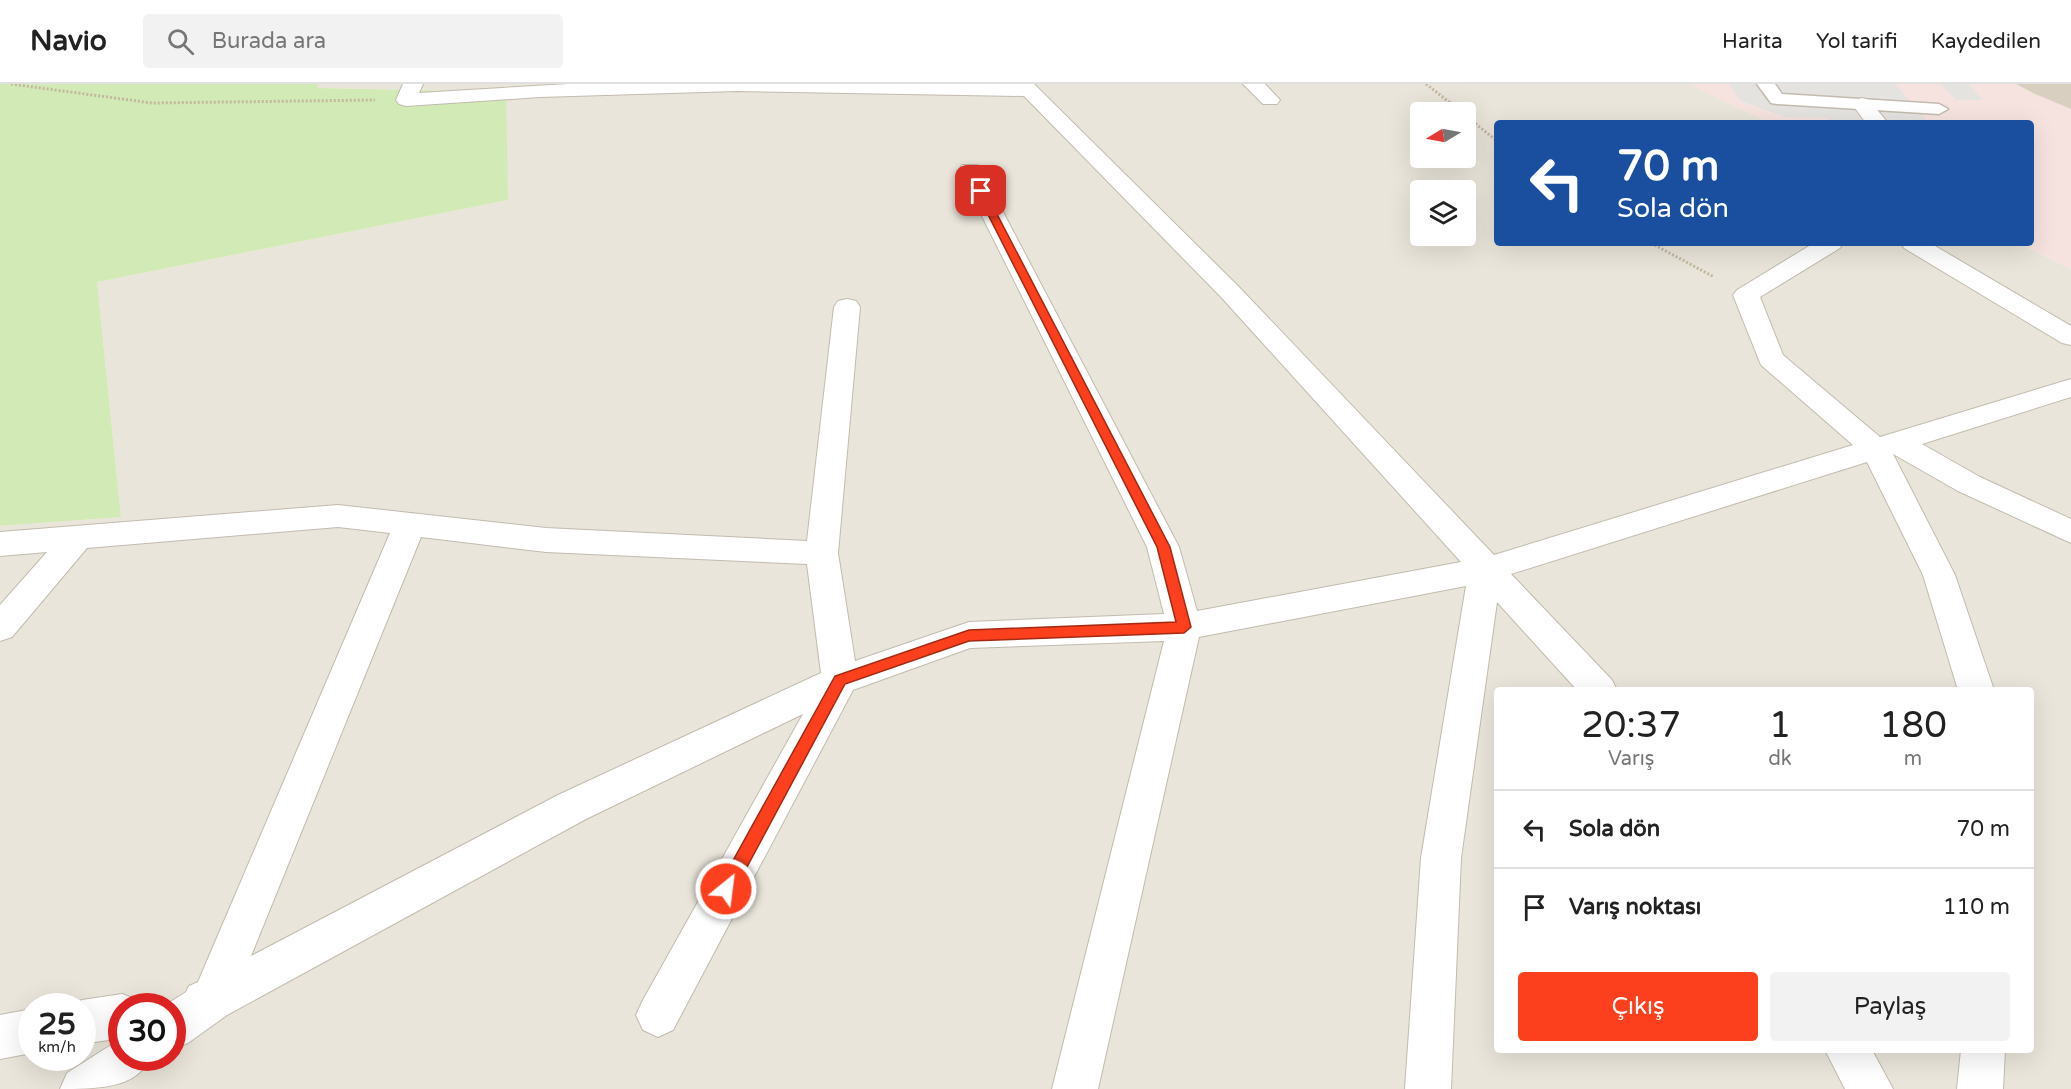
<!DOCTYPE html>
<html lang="tr">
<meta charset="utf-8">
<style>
:root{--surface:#fff;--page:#f2f2f2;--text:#222;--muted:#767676;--line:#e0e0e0;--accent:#fc3f1d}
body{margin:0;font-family:"Varela Round",sans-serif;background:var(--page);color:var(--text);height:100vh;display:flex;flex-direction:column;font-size:22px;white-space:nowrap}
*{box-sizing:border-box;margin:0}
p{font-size:20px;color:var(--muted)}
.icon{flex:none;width:33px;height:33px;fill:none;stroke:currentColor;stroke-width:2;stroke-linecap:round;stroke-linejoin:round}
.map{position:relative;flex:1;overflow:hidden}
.details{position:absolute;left:1494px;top:603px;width:540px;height:366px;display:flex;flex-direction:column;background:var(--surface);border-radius:6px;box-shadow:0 6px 24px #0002}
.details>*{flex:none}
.top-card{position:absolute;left:1494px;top:36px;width:540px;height:126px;border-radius:6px;box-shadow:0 6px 24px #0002;background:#1a4fa0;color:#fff;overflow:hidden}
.needle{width:39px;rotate:260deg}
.buttons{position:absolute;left:1410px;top:18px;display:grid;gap:12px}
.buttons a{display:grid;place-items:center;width:66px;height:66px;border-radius:6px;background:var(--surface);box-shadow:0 6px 24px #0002;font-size:30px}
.speed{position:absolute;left:18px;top:909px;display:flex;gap:12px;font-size:30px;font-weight:700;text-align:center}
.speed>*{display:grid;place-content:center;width:78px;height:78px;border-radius:50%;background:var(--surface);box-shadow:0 6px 24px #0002;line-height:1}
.speed small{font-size:15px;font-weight:400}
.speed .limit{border:9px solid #d22;background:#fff;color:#111}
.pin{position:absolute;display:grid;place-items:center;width:51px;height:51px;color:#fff;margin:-26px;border-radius:12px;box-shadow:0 3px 9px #0006}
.me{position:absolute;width:66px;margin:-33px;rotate:29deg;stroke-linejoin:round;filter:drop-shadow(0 0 4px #0008)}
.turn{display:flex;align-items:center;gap:21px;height:126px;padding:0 24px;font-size:27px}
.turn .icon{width:78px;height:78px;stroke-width:2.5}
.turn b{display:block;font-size:42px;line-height:51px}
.eta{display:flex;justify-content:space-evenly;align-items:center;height:102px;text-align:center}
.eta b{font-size:36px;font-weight:600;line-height:42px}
.action{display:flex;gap:12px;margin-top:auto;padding:12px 24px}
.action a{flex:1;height:69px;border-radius:6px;background:var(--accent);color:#fff;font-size:24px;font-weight:600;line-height:69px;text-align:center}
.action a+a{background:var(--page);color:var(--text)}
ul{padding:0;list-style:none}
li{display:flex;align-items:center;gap:18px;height:78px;padding:0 24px;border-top:2px solid var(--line)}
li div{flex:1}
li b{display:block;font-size:22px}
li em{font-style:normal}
header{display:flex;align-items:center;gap:36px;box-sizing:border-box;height:84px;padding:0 30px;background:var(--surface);border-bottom:2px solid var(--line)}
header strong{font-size:28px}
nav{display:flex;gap:33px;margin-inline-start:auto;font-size:21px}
.search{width:420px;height:54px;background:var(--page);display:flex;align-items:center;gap:15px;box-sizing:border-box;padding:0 21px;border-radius:6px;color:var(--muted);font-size:22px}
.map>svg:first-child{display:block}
.residential{fill:#eae5da;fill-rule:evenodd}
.medical{fill:#f6e3e0}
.green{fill:#d2eab5}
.parking{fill:#e5e3e0}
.building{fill:#d8cfc1}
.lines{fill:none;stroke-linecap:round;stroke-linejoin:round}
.service-casing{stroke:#c2bbae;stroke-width:3}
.minor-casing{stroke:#c2bbae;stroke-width:2}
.path{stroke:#c4b79f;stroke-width:3;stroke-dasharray:2 2;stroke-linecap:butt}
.service{fill:#fff;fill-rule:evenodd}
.minor{fill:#fff;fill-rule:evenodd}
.route{fill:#fc3f1d;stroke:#a42913;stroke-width:1.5}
</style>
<header>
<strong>Navio</strong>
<div class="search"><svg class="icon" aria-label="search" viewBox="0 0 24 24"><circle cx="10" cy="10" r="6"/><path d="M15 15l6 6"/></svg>Burada ara</div>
<nav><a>Harita</a><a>Yol tarifi</a><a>Kaydedilen</a></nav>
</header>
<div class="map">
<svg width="2071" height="1005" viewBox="0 0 2071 1005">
<rect width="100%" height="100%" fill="#f6f3ec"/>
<!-- residential -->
<path class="residential" d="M 318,0 L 1690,0 L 1770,39 L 1497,39 L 1497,159 L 2018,159 L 2071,185 L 2071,1005 L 0,1005 L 0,442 L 121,433 L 97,198 L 508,116 L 505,8 L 317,4 ZM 1420,28 L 1466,28 L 1466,74 L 1420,74 ZM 1420,106 L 1466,106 L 1466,152 L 1420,152 ZM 1497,606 L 2031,606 L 2031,966 L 1497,966 ZM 32,922 L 82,922 L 82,974 L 32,974 ZM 122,922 L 172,922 L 172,974 L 122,974 Z"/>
<!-- medical -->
<path class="medical" d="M 1689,0 L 2071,0 L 2071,185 L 2018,159 L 2031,159 L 2031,39 L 1769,39 Z"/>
<!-- green -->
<path class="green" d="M 0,0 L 318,0 L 318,4 L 506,8 L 508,116 L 97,198 L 121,433 L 0,442 Z"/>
<!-- parking -->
<path class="parking" d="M 1729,0 L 1895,0 L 1929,39 L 1832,39 L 1828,34 L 1785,33 L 1741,17 Z
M 1941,0 L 1968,0 L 1983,16 L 1956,16 Z"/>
<!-- building -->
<path class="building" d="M 2016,0 L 2071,0 L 2071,25 L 2035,10 Z"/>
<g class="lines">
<!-- service casing -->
<g class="service-casing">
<path id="service" d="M 1757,0 L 1775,0 L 1782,10 L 1939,20 L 1948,25 L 1939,30 L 1777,20 L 1771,19 Z"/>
</g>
<!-- minor casing -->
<g class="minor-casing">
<path id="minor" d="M 403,0 L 423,0 L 419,9 L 568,0 L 1034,0 L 1239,203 L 1494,471 L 1853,361 L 1761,281 L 1733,211 L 1737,206 L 1814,159 L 1843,159 L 1840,164 L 1760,213 L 1783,271 L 1880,353 L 2071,295 L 2071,313 L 1922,360 L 1980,393 L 2071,435 L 2071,459 L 1958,407 L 1893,370 L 1955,491 L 1994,606 L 1958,606 L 1923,491 L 1867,378 L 1511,490 L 1612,596 L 1617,606 L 1577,606 L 1497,518 L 1461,774 L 1451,1005 L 1405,1005 L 1421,774 L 1466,502 L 1199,553 L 1098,1005 L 1052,1005 L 1164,557 L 970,564 L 853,606 L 673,946 L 658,953 L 643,946 L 636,931 L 643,916 L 803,630 L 586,735 L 227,931 L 188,959 L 172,965 L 172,922 L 164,922 L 186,908 L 189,902 L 198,898 L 390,449 L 338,443 L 87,464 L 12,553 L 0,557 L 0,521 L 47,468 L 0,472 L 0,448 L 338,421 L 546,444 L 807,457 L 834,223 L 838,217 L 847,215 L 856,217 L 860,223 L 838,469 L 855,577 L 969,538 L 1164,530 L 1147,463 L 959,86 L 962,81 L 978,81 L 981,86 L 1179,463 L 1197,527 L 1461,478 L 1221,213 L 1024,12 L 737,7 L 540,13 L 406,22 L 399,20 L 396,16 ZM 421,453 L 546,468 L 807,480 L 821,589 L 558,711 L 251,872 Z
M 1243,0 L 1265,0 L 1280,16 L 1277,20 L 1263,20 Z
M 1862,14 L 1869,16 L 1888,39 L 1866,39 L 1852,20 L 1855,16 Z
M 1901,159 L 1930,159 L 2071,242 L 2071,261 L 2062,259 L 1904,164 Z
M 122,910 L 138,916 L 140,922 L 122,922 L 122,954 L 82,960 L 82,922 L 66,922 L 82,916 Z
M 32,925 L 32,969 L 0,975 L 0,931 Z
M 122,954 L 122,974 L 150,974 C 137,1005 95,1005 60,1005 L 67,989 Z
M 1825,966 L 1872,966 L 1893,1005 L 1845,1005 Z
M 1961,966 L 2005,966 L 2003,1005 L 1957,1005 Z"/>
</g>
<!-- path -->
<path class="path" d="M 11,0 L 152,19 L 375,16
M 1426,0 L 1462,28
M 1466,32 L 1497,57
M 1651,159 L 1714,193"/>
<!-- service -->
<use href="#service" class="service"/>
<!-- minor -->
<use href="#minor" class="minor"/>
</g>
<!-- route -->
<path class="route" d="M 981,104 L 985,107 L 1170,463 L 1191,543 L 1184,549 L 969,557 L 845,600 L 732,811 L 726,813 L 720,811 L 718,805 L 720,800 L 835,592 L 969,546 L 1176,538 L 1157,463 L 976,107 Z"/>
</svg>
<div class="buttons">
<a><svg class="needle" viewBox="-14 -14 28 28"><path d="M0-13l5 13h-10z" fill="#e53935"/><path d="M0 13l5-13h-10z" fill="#767676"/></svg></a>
<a><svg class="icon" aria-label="layers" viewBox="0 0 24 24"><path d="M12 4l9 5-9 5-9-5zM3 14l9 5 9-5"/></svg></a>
</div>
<div class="speed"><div>25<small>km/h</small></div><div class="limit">30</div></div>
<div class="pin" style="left:981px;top:107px;background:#d93025"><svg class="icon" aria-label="arrive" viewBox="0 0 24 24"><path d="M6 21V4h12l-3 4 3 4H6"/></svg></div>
<svg class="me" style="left:726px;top:805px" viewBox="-20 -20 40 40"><circle r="17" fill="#fc3f1d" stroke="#fff" stroke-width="3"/><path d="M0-11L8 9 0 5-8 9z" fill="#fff"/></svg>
<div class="top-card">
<div class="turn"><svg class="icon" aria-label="left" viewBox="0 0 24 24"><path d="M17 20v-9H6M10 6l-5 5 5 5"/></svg><div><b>70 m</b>Sola dön</div></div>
</div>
<section class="details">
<div class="eta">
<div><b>20:37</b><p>Varış</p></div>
<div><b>1</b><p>dk</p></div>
<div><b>180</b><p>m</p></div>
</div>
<ul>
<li><svg class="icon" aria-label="left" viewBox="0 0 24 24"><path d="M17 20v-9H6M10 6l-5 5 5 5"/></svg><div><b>Sola dön</b></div><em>70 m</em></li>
<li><svg class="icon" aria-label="arrive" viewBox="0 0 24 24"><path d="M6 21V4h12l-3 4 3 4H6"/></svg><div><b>Varış noktası</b></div><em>110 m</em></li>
</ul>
<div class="action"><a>Çıkış</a><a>Paylaş</a></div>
</section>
</div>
